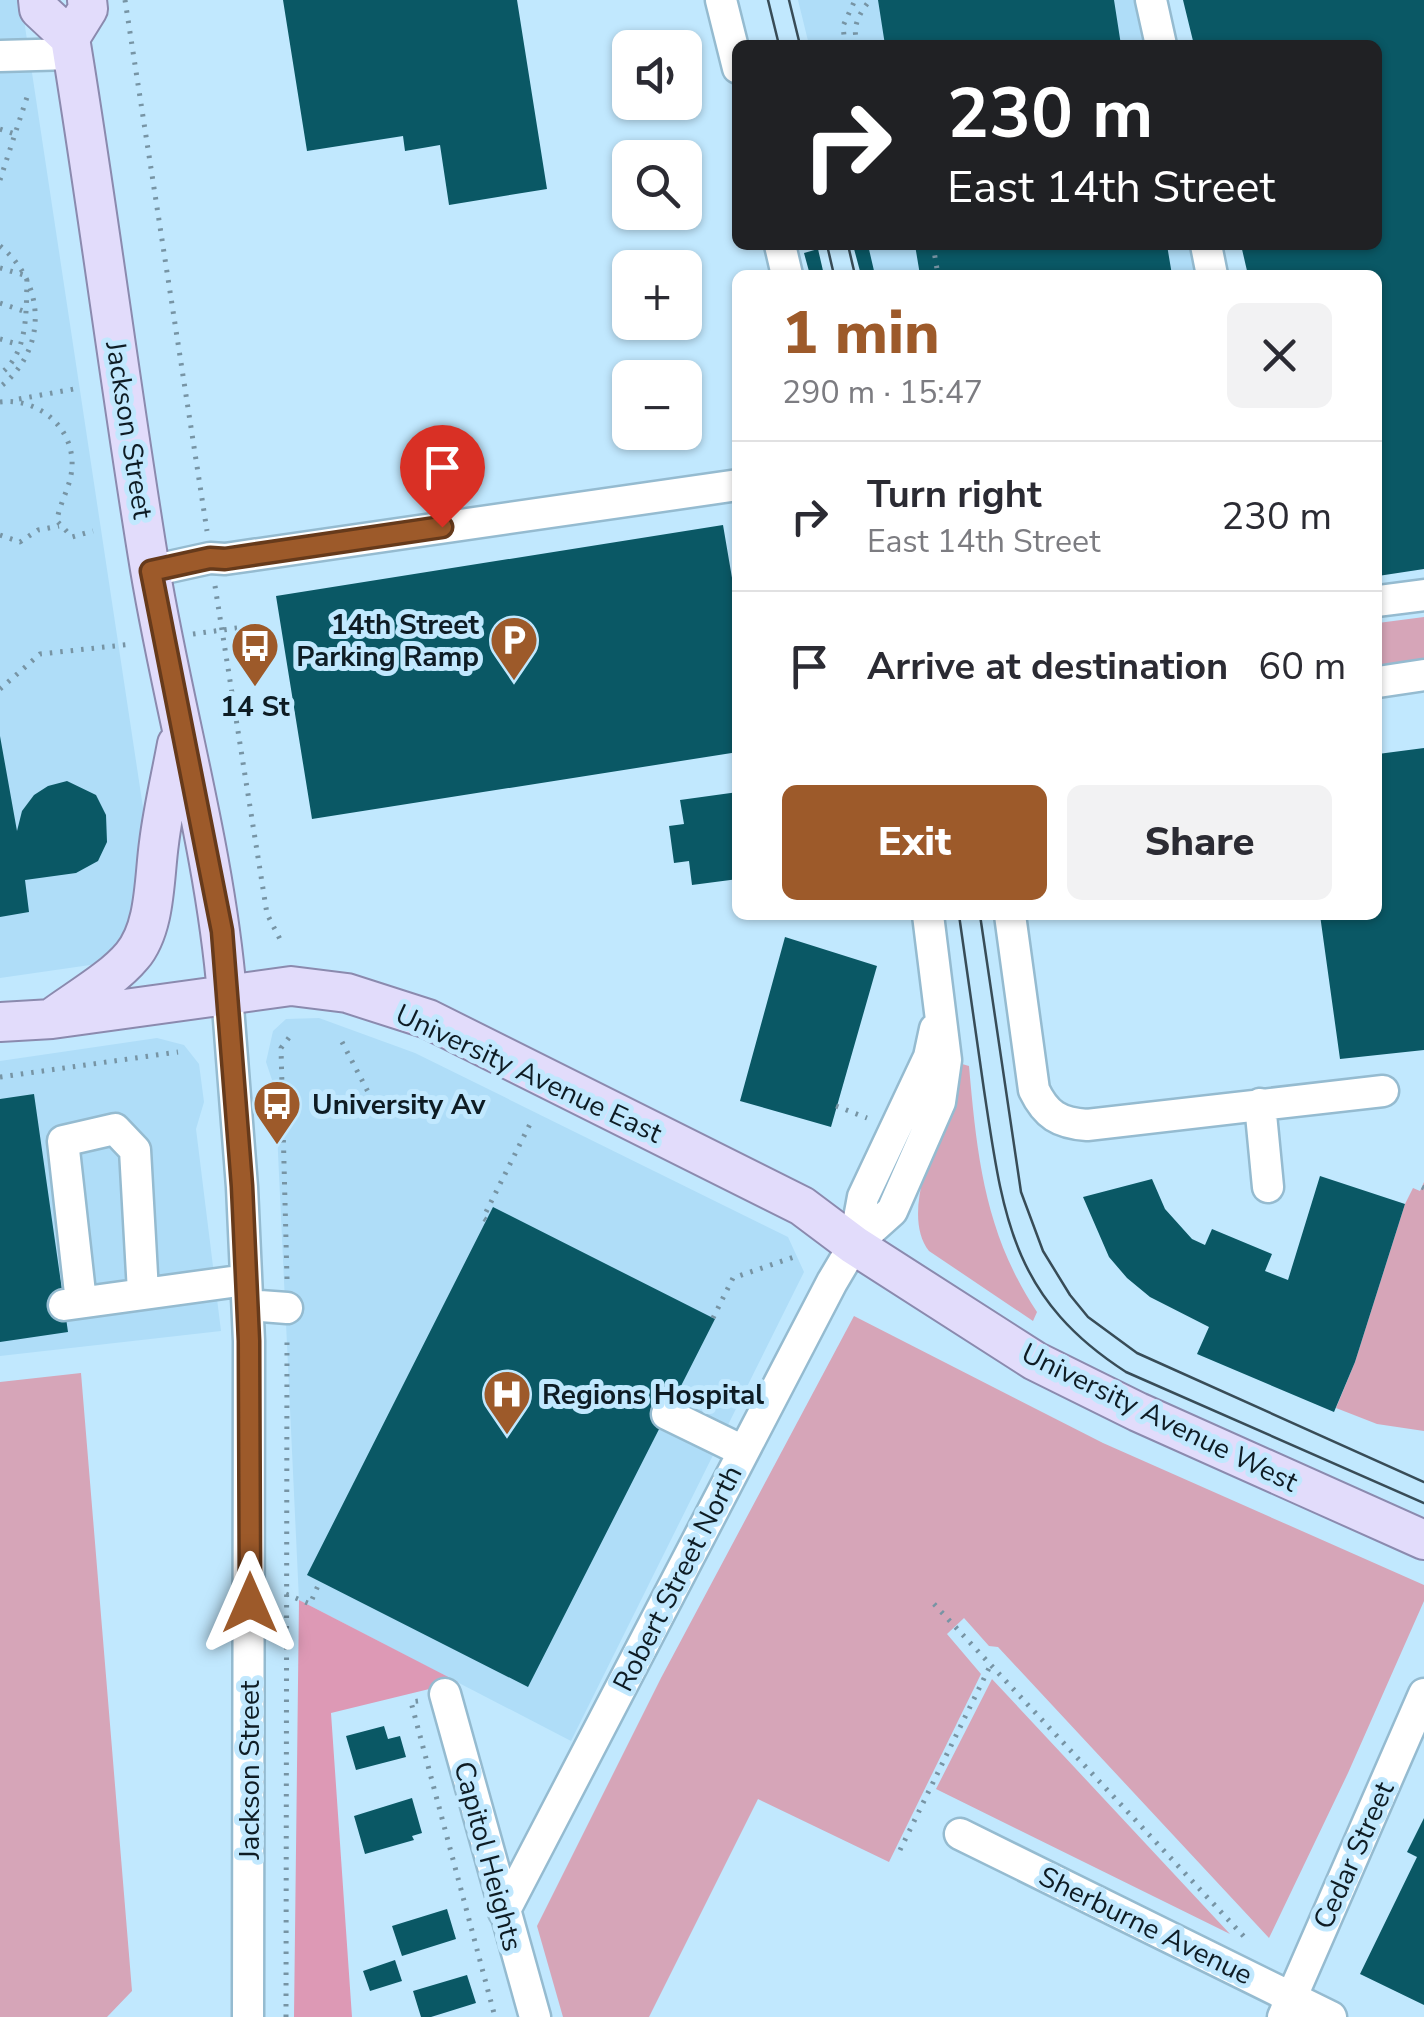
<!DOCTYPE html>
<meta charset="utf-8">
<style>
:root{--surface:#fff;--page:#f2f2f3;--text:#2b2b33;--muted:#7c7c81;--line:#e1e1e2;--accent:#9d5a2a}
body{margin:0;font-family:"Nunito Sans",sans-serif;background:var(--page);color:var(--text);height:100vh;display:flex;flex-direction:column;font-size:38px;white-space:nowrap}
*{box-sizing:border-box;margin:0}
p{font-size:32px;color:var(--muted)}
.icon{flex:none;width:55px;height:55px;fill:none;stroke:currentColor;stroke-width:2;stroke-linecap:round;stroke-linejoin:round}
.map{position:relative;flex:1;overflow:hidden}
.details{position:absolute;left:732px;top:270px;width:650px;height:650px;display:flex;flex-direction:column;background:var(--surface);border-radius:15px;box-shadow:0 2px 8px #0004}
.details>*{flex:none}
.hud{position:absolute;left:732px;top:40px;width:650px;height:210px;border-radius:15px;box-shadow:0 2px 8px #0004;background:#202124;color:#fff;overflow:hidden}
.fabs{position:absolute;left:612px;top:30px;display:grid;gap:20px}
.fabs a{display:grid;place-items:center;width:90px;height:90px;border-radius:15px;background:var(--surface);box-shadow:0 2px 8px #0004;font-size:50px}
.pin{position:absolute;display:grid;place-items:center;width:85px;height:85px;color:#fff;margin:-102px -42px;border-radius:50% 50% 50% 0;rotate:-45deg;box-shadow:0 0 10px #0007}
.pin .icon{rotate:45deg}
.me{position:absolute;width:110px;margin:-55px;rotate:0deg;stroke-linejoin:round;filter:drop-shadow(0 0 8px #0008)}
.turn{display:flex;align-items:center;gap:35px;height:210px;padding:0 50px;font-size:45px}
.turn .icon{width:130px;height:130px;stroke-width:2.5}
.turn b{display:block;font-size:70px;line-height:85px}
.round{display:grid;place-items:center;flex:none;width:105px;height:105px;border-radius:15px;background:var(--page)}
.headline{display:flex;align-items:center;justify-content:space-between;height:170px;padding:0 50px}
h1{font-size:60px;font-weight:800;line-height:75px;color:var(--accent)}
.primary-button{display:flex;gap:20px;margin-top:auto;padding:20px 50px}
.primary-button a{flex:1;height:115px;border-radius:15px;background:var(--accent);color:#fff;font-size:40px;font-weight:800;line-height:115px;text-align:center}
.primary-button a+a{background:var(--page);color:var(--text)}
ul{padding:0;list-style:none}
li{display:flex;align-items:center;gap:30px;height:150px;padding:0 50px;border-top:2px solid var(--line)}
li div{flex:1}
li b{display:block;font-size:38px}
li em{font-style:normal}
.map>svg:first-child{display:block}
.built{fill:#afddf8}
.green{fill:#d6a5b8}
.forest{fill:#dd99b5}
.building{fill:#0a5865}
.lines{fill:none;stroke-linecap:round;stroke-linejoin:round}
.minor-casing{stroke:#95bbd0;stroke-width:35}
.major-casing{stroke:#8b8aae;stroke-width:42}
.path{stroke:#7794a4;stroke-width:5;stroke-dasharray:2.5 8;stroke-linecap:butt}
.minor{stroke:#fff;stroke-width:30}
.major{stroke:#e2dcfb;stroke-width:38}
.tram{stroke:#384c57;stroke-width:2.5}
.route-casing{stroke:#663a1b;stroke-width:25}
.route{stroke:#9d5a2a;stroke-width:18}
.labels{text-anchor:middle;stroke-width:10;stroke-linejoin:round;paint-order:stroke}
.street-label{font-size:28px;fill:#0e1c24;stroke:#c1e8fe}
.poi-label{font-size:28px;font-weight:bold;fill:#0e1c24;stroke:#c1e8fe;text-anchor:start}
</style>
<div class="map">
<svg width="1424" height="2017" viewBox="0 0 1424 2017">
<rect width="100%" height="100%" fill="#c1e8fe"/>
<!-- built -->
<path class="built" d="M 0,0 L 21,0 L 147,834 L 136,908 L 118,950 L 97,964 L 0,978 Z
M 798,0 L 1136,0 L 1146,45 L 809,45 Z
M 856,245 L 1191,245 L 1198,275 L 863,275 Z
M 319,1018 L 415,1053 L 788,1237 L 804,1272 L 571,1741 L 299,1600 L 275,1089 L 266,1062 L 273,1031 L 286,1019 Z
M 157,1038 L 184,1045 L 199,1064 L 204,1102 L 196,1129 L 221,1331 L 0,1356 L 0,1061 Z"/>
<!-- green -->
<path class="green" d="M 1424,617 L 1424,660 L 1378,667 L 1378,623 Z
M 962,1064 L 969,1066 C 977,1157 985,1234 1037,1312 L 1033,1321 L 929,1251 C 895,1207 950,1114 962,1064 Z
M 1424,1182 L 1424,1431 L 1377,1424 L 1336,1408 L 1355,1362 L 1405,1204 L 1413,1188 L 1420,1191 Z
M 854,1316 L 1103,1443 L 1424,1585 L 1424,1601 L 1348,1773 L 1269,1938 L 998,1647 L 989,1646 L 964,1618 L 947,1634 L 981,1674 L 889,1862 L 758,1799 L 649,2017 L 563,2017 L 537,1926 L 661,1678 Z
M 81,1373 L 132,1991 L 107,2017 L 0,2017 L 0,1382 Z
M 992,1679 L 1230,1934 L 936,1789 Z"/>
<!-- forest -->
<path class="forest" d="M 299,1600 L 458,1682 L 331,1713 L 352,2017 L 294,2017 Z"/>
<!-- building -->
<path class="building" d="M 283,0 L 517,0 L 547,189 L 449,205 L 440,145 L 405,151 L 403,136 L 307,151 Z
M 878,0 L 1114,0 L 1121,45 L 885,45 Z
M 1183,0 L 1424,0 L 1424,569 L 1378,576 L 1378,275 L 1248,275 L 1241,245 L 1378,245 L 1378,45 L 1194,45 Z
M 853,245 L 868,245 L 875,275 L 861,275 Z
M 915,245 L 1167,245 L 1172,275 L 920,275 Z
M 818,249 L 824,275 L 810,275 L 804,253 Z
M 723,525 L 738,613 L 738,752 L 312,819 L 276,596 Z
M 0,736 L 17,831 L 22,811 L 34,795 L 48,786 L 67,781 L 96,795 L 106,815 L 107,842 L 98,861 L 76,873 L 25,880 L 29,912 L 0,917 Z
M 1424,748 L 1424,1050 L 1340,1059 L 1320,915 L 1378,915 L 1378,754 Z
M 738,792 L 738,879 L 692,885 L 689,861 L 674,863 L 669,826 L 684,824 L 680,800 Z
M 785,937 L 877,966 L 831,1127 L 740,1101 Z
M 34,1094 L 68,1332 L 0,1342 L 0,1099 Z
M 1320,1176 L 1405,1204 L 1355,1362 L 1334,1412 L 1197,1354 L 1209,1327 L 1150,1297 L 1127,1278 L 1109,1257 L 1083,1197 L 1152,1179 L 1165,1209 L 1192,1239 L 1205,1245 L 1212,1229 L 1272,1254 L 1265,1271 L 1288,1280 Z
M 493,1207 L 715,1319 L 528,1687 L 307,1575 Z
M 384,1726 L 388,1739 L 400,1736 L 406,1757 L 356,1770 L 346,1736 Z
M 412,1798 L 422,1833 L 412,1836 L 414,1840 L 365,1854 L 354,1816 Z
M 1424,1818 L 1424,2005 L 1360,1974 L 1417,1857 L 1407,1852 Z
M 447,1909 L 456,1939 L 402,1956 L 392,1926 Z
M 395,1960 L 402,1981 L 370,1991 L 363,1971 Z
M 467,1975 L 476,2003 L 431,2017 L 421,2017 L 413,1991 Z"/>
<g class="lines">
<!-- minor casing -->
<g class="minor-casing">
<path id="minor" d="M 721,0 L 738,68
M 1151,0 L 1161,45
M 0,56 L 72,54
M 780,245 L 787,275
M 1206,245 L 1212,275
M 151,571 L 210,558 L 225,559 L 738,485
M 1378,601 L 1424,595
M 1378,682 L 1424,675
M 1010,915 L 1034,1090 C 1046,1115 1059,1123 1087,1125 L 1383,1091
M 227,994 L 242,1187 L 249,1341 L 248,2017
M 1260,1104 L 1268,1187
M 854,1245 L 863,1197 L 929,1057 L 935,1029
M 81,1302 L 63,1141 L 115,1129 L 135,1150 L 143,1292
M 64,1305 L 246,1280
M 248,1305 L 287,1308
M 667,1414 L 743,1451
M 445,1694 L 535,2017
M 960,1834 L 1331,2017
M 504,1912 L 832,1282 L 854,1245 L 892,1211 L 940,1102 L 946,1060 L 928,915
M 1283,2017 L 1424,1694"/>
</g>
<!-- major casing -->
<g class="major-casing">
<path id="major" d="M 38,0 L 39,9 L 70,38 C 99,215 121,393 150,569 C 174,712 215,850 227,994
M 70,38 L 88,9 L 87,0
M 52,1018 C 76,1000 113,979 132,956 C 156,928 154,878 159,843 C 163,810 171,777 177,744
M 0,1022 L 52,1019 L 291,986 L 347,993 L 428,1019 L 802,1206 L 854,1245 L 1035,1361 L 1138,1412 L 1424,1540"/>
</g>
<!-- path -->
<path class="path" d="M 125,0 L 207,531
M 845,45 L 843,26 L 855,0
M 858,45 C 851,27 859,14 870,0
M 0,129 L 15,134
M 0,180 L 29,91
M 933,245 L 938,275
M 0,246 C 46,283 48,350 0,387
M 0,268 L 27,276 C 26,310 29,353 0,374
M 0,303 L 26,312
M 0,339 L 20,345
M 19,399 L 74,389
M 0,402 C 42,397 79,433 71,475 C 68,491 59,505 57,521 L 72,537 L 93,531
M 0,535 L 20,542 L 38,530 L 59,526
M 215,586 L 267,914 L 282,943
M 193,634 L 237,628
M 0,689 L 40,654 L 133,644
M 342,1042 L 377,1109
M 0,1077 L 178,1052
M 836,1106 L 867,1118
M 1422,1187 L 1424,1188
M 486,1220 L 483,1218 L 533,1118
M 287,1279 L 281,1048 L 291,1035
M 713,1318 L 733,1278 L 794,1257
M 286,1594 L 310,1604 L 320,1581
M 934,1604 L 1249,1942
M 418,1701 L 411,1702 L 495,2017
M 900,1850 L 991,1664
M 286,2017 L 287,1335"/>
<!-- minor -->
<use href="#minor" class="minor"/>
<!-- major -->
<use href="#major" class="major"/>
<!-- tram -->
<path class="tram" d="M 768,0 L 779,45
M 789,0 L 800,45
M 827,245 L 834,275
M 848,245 L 855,275
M 959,915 C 967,973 976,1032 984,1090 C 1003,1215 1011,1298 1126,1372 L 1424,1503
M 980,915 L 1021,1192 L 1043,1251 L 1070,1295 L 1088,1317 L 1137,1353 L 1424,1482"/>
</g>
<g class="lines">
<!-- route casing -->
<g class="route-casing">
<path id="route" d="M 250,1603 L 249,1341 L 242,1186 L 222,931 L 151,571 L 210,558 L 225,559 L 442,527"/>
</g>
<!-- route -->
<use href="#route" class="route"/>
</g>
<!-- icons -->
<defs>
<g id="parking-pin" transform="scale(2.5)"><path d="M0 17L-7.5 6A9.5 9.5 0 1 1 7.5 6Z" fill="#9d5a2a" stroke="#c1e8fe"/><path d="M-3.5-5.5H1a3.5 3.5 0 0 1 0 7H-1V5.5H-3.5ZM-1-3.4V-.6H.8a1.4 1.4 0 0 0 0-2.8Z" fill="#fff"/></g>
<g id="bus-pin" transform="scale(2.5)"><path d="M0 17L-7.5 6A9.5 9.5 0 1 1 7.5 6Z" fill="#9d5a2a" stroke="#c1e8fe"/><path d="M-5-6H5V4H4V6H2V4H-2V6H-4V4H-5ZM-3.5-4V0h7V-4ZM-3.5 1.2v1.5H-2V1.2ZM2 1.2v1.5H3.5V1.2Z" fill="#fff"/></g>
<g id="hospital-pin" transform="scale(2.5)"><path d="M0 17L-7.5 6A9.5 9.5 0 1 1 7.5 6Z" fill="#9d5a2a" stroke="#c1e8fe"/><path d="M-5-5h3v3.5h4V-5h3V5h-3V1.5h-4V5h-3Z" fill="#fff"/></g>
</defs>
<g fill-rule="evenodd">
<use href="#parking-pin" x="514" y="640"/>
<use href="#bus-pin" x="255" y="646"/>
<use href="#bus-pin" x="277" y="1104"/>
<use href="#hospital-pin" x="507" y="1394"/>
</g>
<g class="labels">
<!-- street labels -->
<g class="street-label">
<text transform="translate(130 430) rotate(81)" y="10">Jackson Street</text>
<text transform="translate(529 1073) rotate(25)" y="10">University Avenue East</text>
<text transform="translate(1160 1417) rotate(26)" y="10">University Avenue West</text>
<text transform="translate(677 1578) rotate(-63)" y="10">Robert Street North</text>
<text transform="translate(249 1770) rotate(-90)" y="10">Jackson Street</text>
<text transform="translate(1353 1855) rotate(-66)" y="10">Cedar Street</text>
<text transform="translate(489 1856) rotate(75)" y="10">Capitol Heights</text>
<text transform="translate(1146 1925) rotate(26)" y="10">Sherburne Avenue</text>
</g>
<!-- poi labels -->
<g class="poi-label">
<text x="479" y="634" text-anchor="end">14th Street<tspan x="479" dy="32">Parking Ramp</tspan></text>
<text x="255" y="716" text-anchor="middle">14 St</text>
<text x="312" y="1114">University Av</text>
<text x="542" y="1404">Regions Hospital</text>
</g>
</g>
</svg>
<div class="fabs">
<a><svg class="icon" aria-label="sound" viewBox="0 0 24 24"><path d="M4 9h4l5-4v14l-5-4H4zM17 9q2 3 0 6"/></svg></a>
<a><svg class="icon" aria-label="search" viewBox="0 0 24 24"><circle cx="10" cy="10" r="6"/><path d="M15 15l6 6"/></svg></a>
<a>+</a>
<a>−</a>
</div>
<div class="pin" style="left:442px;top:527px;background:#d93025"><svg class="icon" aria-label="arrive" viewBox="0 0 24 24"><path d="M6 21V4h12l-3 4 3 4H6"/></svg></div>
<svg class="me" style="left:250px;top:1603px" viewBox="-20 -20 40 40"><path d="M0-17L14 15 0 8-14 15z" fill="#9d5a2a" stroke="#fff" stroke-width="4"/></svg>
<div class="hud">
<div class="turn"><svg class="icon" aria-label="right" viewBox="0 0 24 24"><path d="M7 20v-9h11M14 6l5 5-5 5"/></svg><div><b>230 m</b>East 14th Street</div></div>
</div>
<section class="details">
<div class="headline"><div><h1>1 min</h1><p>290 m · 15:47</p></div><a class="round"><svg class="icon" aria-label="close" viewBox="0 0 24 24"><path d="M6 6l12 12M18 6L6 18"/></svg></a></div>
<ul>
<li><svg class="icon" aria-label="right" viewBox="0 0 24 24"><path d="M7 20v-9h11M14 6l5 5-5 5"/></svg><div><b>Turn right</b><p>East 14th Street</p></div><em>230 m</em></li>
<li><svg class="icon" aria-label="arrive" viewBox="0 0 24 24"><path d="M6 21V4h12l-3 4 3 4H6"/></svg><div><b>Arrive at destination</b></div><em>60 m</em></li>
</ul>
<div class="primary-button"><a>Exit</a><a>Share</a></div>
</section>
</div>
